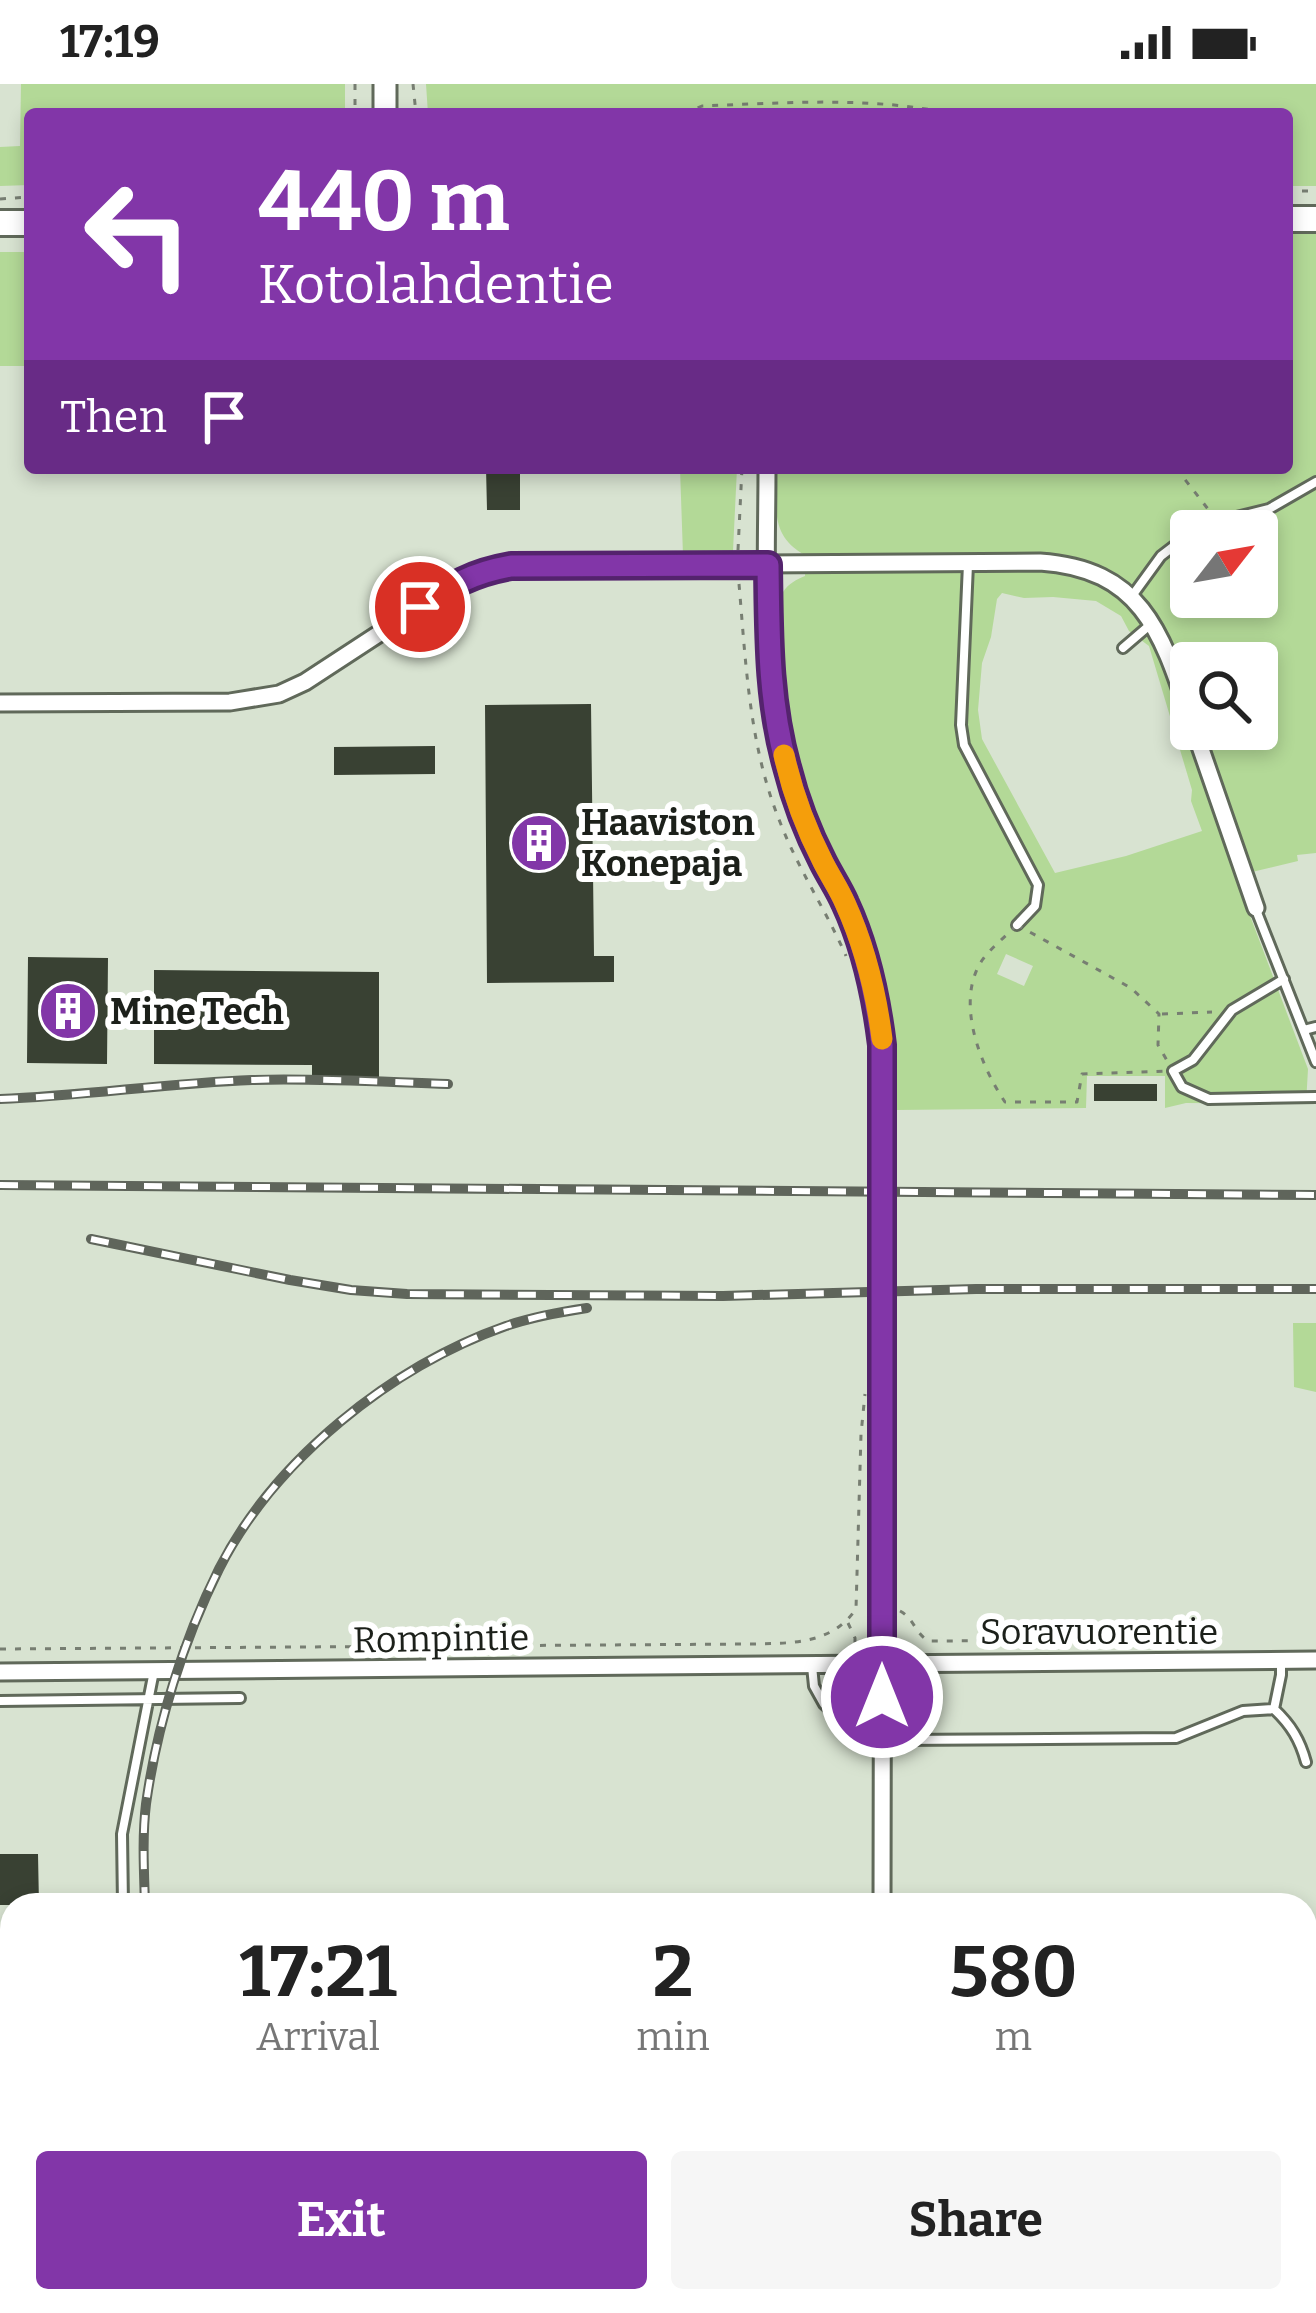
<!DOCTYPE html>
<style>
:root{--surface:#fff;--page:#f6f6f6;--text:#222;--muted:#767676;--accent:#8236a8}
body{margin:0;font-family:Bitter,serif;background:var(--page);color:var(--text);height:100vh;display:flex;flex-direction:column;font-size:45px;white-space:nowrap}
*{box-sizing:border-box;margin:0}
p{font-size:39px;color:var(--muted)}
.icon{flex:none;width:66px;height:66px;fill:none;stroke:currentColor;stroke-width:2;stroke-linecap:round;stroke-linejoin:round}
.map{position:relative;flex:1;overflow:hidden}
.side{position:absolute;left:0px;top:1809px;width:1317px;height:420px;display:flex;flex-direction:column;background:var(--surface);border-radius:36px 36px 0 0;box-shadow:0 6px 18px #0003}
.side>*{flex:none}
.guide{position:absolute;left:24px;top:24px;width:1269px;height:366px;border-radius:12px;box-shadow:0 6px 18px #0003;background:#8236a8;color:#fff;overflow:hidden}
.needle{width:78px;rotate:59deg}
.fabs{position:absolute;left:1170px;top:426px;display:grid;gap:24px}
.fabs a{display:grid;place-items:center;width:108px;height:108px;border-radius:12px;background:var(--surface);box-shadow:0 6px 18px #0003;font-size:60px}
.pin{position:absolute;display:grid;place-items:center;width:102px;height:102px;color:#fff;margin:-51px;border:6px solid #fff;border-radius:50%;box-shadow:0 3px 12px #0007}
.me{position:absolute;width:132px;margin:-66px;rotate:0deg;stroke-linejoin:round;filter:drop-shadow(0 0 9px #0008)}
.turn{display:flex;align-items:center;gap:42px;height:252px;padding:0 36px;font-size:54px}
.turn .icon{width:156px;height:156px;stroke-width:2.5}
.turn b{display:block;font-size:84px;line-height:102px}
.then{display:flex;align-items:center;height:114px;padding:0 36px;background:#0003;gap:24px;font-size:45px}
.eta{display:flex;justify-content:space-evenly;align-items:center;height:204px;text-align:center}
.eta b{font-size:72px;font-weight:700;line-height:84px}
.action{display:flex;gap:24px;margin-top:auto;padding:24px 36px}
.action a{flex:1;height:138px;border-radius:12px;background:var(--accent);color:#fff;font-size:48px;font-weight:700;line-height:138px;text-align:center}
.action a+a{background:var(--page);color:var(--text)}
.status{display:flex;justify-content:space-between;align-items:center;height:84px;padding:0 60px;background:var(--surface);direction:ltr}
.status svg{height:33px;fill:currentColor}
.map>svg:first-child{display:block}
.green{fill:#b3d997;fill-rule:evenodd}
.building{fill:#394133}
.lines{fill:none;stroke-linecap:round;stroke-linejoin:round}
.lane-casing{stroke:#60695a;stroke-width:14}
.street-casing{stroke:#60695a;stroke-width:21}
.secondary-casing{stroke:#60695a;stroke-width:27}
.primary-casing{stroke:#60695a;stroke-width:30}
.path{stroke:#777e72;stroke-width:3;stroke-dasharray:6 9;stroke-linecap:butt}
.lane{stroke:#fff;stroke-width:8}
.street{stroke:#fff;stroke-width:15}
.secondary{stroke:#fff;stroke-width:21}
.primary{stroke:#fff;stroke-width:24}
.rail-casing{stroke:#5f655b;stroke-width:10}
.rail{stroke:#fff;stroke-width:6;stroke-dasharray:18;stroke-linecap:butt}
.street-bridge-casing{stroke:#60695a;stroke-width:21;stroke-linecap:butt}
.street-bridge{stroke:#fff;stroke-width:15}
.route-casing{stroke:#54236d;stroke-width:30}
.route{stroke:#8236a8;stroke-width:21}
.slow{stroke:#f59e0b;stroke-width:21}
.labels{text-anchor:middle;stroke-width:12;stroke-linejoin:round;paint-order:stroke}
.poi-label{font-size:36px;font-weight:bold;fill:#1c201a;stroke:#fff;text-anchor:start}
.street-label{font-size:36px;fill:#1c201a;stroke:#fff}
</style>
<div class="status"><b>17:19</b><svg viewBox="0 0 49 12"><path d="M0 12V9h3v3zM5 12V6h3v6zM10 12V3h3v9zM15 12V0h3v12zM26 1h20v11H26zM47 4h2v5h-2z"/></svg></div>
<div class="map">
<svg width="1316" height="2229" viewBox="0 0 1316 2229">
<rect width="100%" height="100%" fill="#d8e3d1"/>
<!-- green -->
<path class="green" d="M 21,0 L 345,0 L 345,30 L 30,30 L 30,101 L 0,102 L 0,63 L 20,62 Z
M 426,0 L 1316,0 L 1316,102 L 1287,102 L 1287,30 L 428,30 Z
M 1287,148 L 1316,148 L 1316,769 L 1297,771 L 1298,777 L 1235,792 L 1308,985 L 1306,1020 L 1186,1019 L 1165,1024 L 1165,992 L 1087,992 L 1086,1024 L 896,1026 C 896,970 889,916 872,862 C 856,814 829,773 811,726 C 796,684 761,546 783,508 C 788,500 797,495 805,492 L 805,471 C 768,451 777,420 777,384 L 1287,384 ZM 1191,447 L 1257,447 L 1257,513 L 1191,513 ZM 1002,509 L 1024,514 L 1053,513 L 1096,517 L 1121,532 L 1129,547 L 1149,562 L 1192,706 L 1191,717 L 1202,747 L 1126,772 L 1055,789 L 982,655 L 978,626 L 982,579 L 991,553 L 997,515 ZM 1191,579 L 1257,579 L 1257,645 L 1191,645 ZM 1006,870 L 1033,882 L 1024,902 L 997,890 Z
M 0,168 L 30,168 L 30,282 L 0,282 Z
M 680,384 L 737,384 L 733,467 L 730,470 L 683,471 Z
M 1293,1239 L 1316,1239 L 1316,1308 L 1294,1303 Z"/>
<!-- building -->
<path class="building" d="M 486,384 L 520,384 L 520,426 L 487,426 Z
M 591,620 L 594,872 L 614,872 L 614,898 L 487,899 L 485,621 Z
M 435,662 L 435,690 L 334,691 L 334,663 Z
M 28,873 L 108,874 L 107,980 L 27,979 Z
M 154,886 L 379,888 L 379,993 L 312,993 L 312,981 L 154,980 Z
M 1094,1000 L 1157,1000 L 1157,1017 L 1094,1017 Z
M 0,1770 L 38,1770 L 39,1821 L 0,1821 Z"/>
<g class="lines">
<!-- lane casing -->
<g class="lane-casing">
<path id="lane" d="M 1195,447 L 1212,439 L 1269,425 L 1316,398
M 968,480 L 961,641 L 964,661 L 1038,801 L 1035,822 L 1017,841
M 1132,512 L 1161,472 L 1191,449
M 1123,564 L 1151,540
M 1256,826 L 1316,978
M 1284,895 L 1232,926 L 1193,976 L 1173,987 L 1182,1003 L 1209,1015 L 1316,1013
M 1304,946 L 1316,943
M 812,1582 L 814,1602 L 824,1620 L 846,1640 L 897,1656 L 1176,1654 L 1243,1627 L 1274,1625 C 1291,1641 1300,1656 1306,1678
M 0,1617 L 240,1614
M 1274,1625 L 1281,1591 L 1281,1577
M 123,1821 L 122,1750 L 154,1587
M 127,2217 L 127,2229"/>
</g>
<!-- street casing -->
<g class="street-casing">
<path id="street" d="M 767,384 C 767,482 760,590 787,685 C 796,714 806,743 819,771 C 827,787 837,802 845,819 C 871,876 881,934 884,997
M 0,619 L 230,618 L 279,610 L 305,598 L 458,498 L 482,487 L 511,482 L 1040,478 C 1143,485 1162,550 1191,636
M 1194,645 L 1256,824
M 0,1588 L 1316,1576
M 882,1821 L 883,1248
M 900,2217 L 903,2229"/>
</g>
<!-- secondary casing -->
<g class="secondary-casing">
<path id="secondary" d="M 385,0 L 385,30"/>
</g>
<!-- primary casing -->
<g class="primary-casing">
<path id="primary" d="M 1287,135 L 1316,135
M 0,139 L 30,139"/>
</g>
<!-- path -->
<path class="path" d="M 355,0 L 355,30
M 413,0 L 416,30
M 684,30 L 702,22 C 784,19 872,12 952,30
M 1287,107 L 1316,107
M 0,115 L 30,113
M 1176,384 L 1208,425
M 738,466 L 742,384
M 739,500 C 746,580 749,662 780,738 C 798,785 826,826 846,872
M 1017,841 L 1131,904 L 1159,930 L 1158,961 L 1173,987 L 1082,990 L 1077,1018 L 1005,1018 C 980,981 954,916 983,875 C 992,863 1006,852 1017,841 Z
M 1162,930 L 1212,928
M 900,1527 C 914,1534 915,1550 929,1557 L 1169,1556 L 1175,1560
M 848,1539 L 855,1554 L 855,1564
M 0,1565 L 752,1560 C 791,1559 831,1561 856,1525 L 861,1350 L 865,1310
M 855,1597 L 855,1603 L 865,1613"/>
<!-- lane -->
<use href="#lane" class="lane"/>
<!-- street -->
<use href="#street" class="street"/>
<!-- secondary -->
<use href="#secondary" class="secondary"/>
<!-- primary -->
<use href="#primary" class="primary"/>
<!-- rail casing -->
<g class="rail-casing">
<path id="rail" d="M 0,1015 C 84,1012 167,999 252,996 C 317,994 383,998 448,1000
M 0,1101 L 1316,1111
M 91,1155 L 290,1196 L 351,1206 L 407,1210 L 723,1212 L 976,1205 L 1316,1205
M 145,1821 C 144,1788 142,1753 146,1720 C 157,1641 183,1557 219,1485 C 274,1376 392,1282 506,1242 C 532,1233 560,1228 587,1224
M 148,2217 L 148,2229
M 200,2217 L 201,2229"/>
</g>
<!-- rail -->
<use href="#rail" class="rail"/>
<!-- street-bridge casing -->
<g class="street-bridge-casing">
<path id="street-bridge" d="M 883,1248 L 884,997"/>
</g>
<!-- street-bridge -->
<use href="#street-bridge" class="street-bridge"/>
</g>
<g class="lines">
<!-- route casing -->
<g class="route-casing">
<path id="route" d="M 420,523 C 453,501 471,489 511,482 L 768,481 C 769,549 768,616 787,683 C 795,715 808,749 823,778 C 830,792 839,805 845,819 C 866,864 876,912 882,961 L 882,1613"/>
</g>
<!-- route -->
<use href="#route" class="route"/>
<!-- slow -->
<path class="slow" d="M 784,671 C 792,707 806,745 823,778 C 830,792 839,805 845,819 C 865,863 876,908 882,955"/>
</g>
<!-- icons -->
<defs>
<g id="building-disc" transform="scale(3)"><circle r="9.5" fill="#8236a8" stroke="#fff"/><path d="M-4-6H4V6H1V3H-1V6H-4ZM-2.5-4.3h1.7v1.8h-1.7ZM.8-4.3h1.7v1.8H.8ZM-2.5-1h1.7V.8h-1.7ZM.8-1h1.7V.8H.8Z" fill="#fff"/></g>
</defs>
<g fill-rule="evenodd">
<use href="#building-disc" x="539" y="759"/>
<use href="#building-disc" x="68" y="927"/>
</g>
<g class="labels">
<!-- poi labels -->
<g class="poi-label">
<text x="581" y="751">Haaviston<tspan x="581" dy="41">Konepaja</tspan></text>
<text x="110" y="940">Mine Tech</text>
</g>
<!-- street labels -->
<g class="street-label">
<text x="1099" y="1560">Soravuorentie</text>
<text transform="translate(441 1554) rotate(-1)" y="13">Rompintie</text>
</g>
</g>
</svg>
<div class="fabs">
<a><svg class="needle" viewBox="-14 -14 28 28"><path d="M0-13l5 13h-10z" fill="#e53935"/><path d="M0 13l5-13h-10z" fill="#767676"/></svg></a>
<a><svg class="icon" aria-label="search" viewBox="0 0 24 24"><circle cx="10" cy="10" r="6"/><path d="M15 15l6 6"/></svg></a>
</div>
<div class="pin" style="left:420px;top:523px;background:#d93025"><svg class="icon" aria-label="arrive" viewBox="0 0 24 24"><path d="M6 21V4h12l-3 4 3 4H6"/></svg></div>
<svg class="me" style="left:882px;top:1613px" viewBox="-20 -20 40 40"><circle r="17" fill="#8236a8" stroke="#fff" stroke-width="3"/><path d="M0-11L8 9 0 5-8 9z" fill="#fff"/></svg>
<div class="guide">
<div class="turn"><svg class="icon" aria-label="left" viewBox="0 0 24 24"><path d="M17 20v-9H6M10 6l-5 5 5 5"/></svg><div><b>440 m</b>Kotolahdentie</div></div>
<div class="then">Then<svg class="icon" aria-label="arrive" viewBox="0 0 24 24"><path d="M6 21V4h12l-3 4 3 4H6"/></svg></div>
</div>
<section class="side">
<div class="eta">
<div><b>17:21</b><p>Arrival</p></div>
<div><b>2</b><p>min</p></div>
<div><b>580</b><p>m</p></div>
</div>
<div class="action"><a>Exit</a><a>Share</a></div>
</section>
</div>
